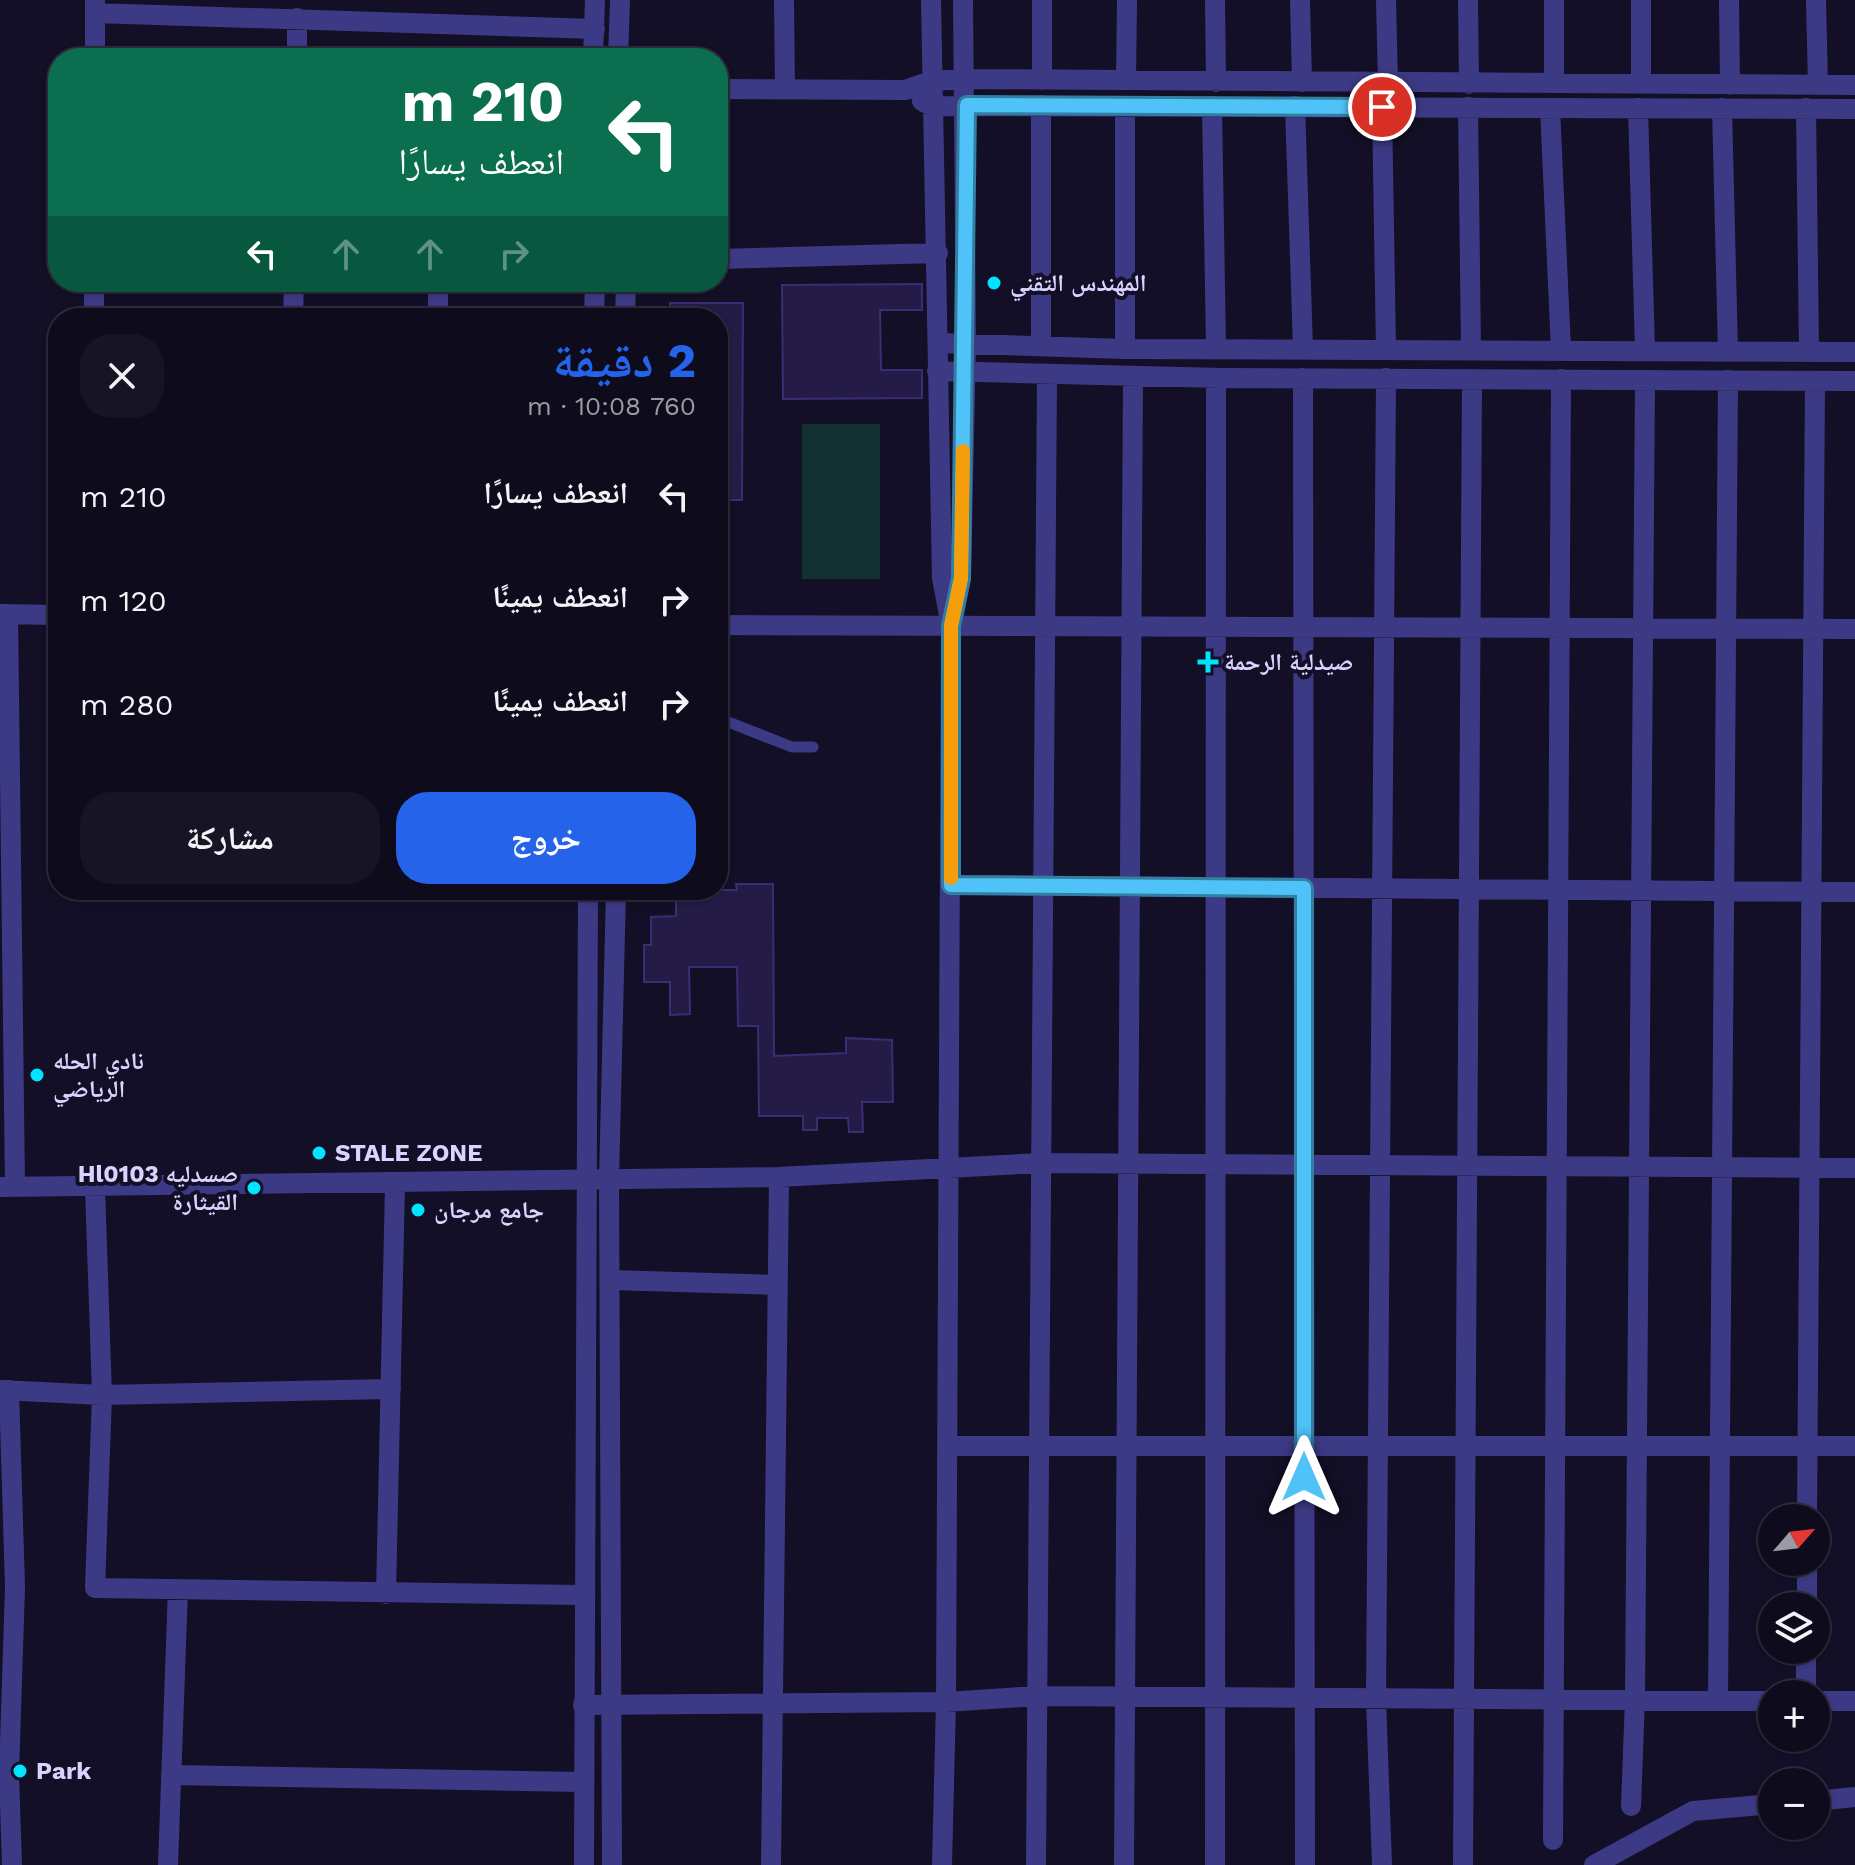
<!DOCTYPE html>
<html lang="ar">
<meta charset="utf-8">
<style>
:root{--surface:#0e0b1c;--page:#171425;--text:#f1f3f6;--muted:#9b9ba3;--line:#2e2b3b;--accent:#2563eb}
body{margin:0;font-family:"Work Sans","Noto Naskh Arabic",sans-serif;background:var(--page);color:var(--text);direction:rtl;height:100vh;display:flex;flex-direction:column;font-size:30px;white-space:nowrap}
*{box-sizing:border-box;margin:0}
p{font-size:26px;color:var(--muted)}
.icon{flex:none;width:44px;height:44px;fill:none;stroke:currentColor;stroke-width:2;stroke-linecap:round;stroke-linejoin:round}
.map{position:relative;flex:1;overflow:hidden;direction:ltr}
.sheet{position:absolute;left:48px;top:308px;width:680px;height:592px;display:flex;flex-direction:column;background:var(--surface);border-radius:32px;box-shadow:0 2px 6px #0004,0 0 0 2px var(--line);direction:rtl}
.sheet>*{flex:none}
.banner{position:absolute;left:48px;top:48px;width:680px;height:244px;border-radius:32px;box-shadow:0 2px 6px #0004,0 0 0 2px var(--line);direction:rtl;background:#0b6e4f;color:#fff;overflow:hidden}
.needle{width:52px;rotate:62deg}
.buttons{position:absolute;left:1758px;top:1504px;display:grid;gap:16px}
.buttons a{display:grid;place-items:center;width:72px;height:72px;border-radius:50%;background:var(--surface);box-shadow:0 2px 6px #0004,0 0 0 2px var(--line);font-size:40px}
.pin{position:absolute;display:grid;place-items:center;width:68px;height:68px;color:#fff;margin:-34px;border:4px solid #fff;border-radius:50%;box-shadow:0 2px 8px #0007}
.me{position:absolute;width:88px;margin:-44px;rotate:0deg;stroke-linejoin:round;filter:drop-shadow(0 0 6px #0008)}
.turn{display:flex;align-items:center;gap:28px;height:168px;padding:0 32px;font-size:36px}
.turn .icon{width:104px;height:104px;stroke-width:2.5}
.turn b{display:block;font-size:56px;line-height:68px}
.lanes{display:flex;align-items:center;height:76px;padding:0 32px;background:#0003;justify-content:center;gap:40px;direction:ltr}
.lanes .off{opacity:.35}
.round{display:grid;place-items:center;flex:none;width:84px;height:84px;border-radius:32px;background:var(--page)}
.summary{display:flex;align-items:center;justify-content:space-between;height:136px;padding:0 32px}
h1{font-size:48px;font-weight:700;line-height:60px;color:var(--accent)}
.primary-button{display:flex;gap:16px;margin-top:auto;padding:16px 32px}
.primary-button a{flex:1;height:92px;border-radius:32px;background:var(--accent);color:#fff;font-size:32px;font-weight:700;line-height:92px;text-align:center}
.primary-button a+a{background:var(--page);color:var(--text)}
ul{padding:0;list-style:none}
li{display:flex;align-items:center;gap:24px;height:104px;padding:0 32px}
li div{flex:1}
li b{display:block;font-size:30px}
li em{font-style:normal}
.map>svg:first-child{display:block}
.green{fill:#12302f}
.building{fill:#241b47;stroke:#3b2d73;stroke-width:2}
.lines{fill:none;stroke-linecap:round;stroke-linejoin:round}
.service{stroke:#3d3a85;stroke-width:11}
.minor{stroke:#3d3a85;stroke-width:20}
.tertiary{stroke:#3d3a85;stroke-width:20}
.route-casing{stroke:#337fa1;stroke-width:20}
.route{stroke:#4fc3f7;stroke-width:14}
.slow{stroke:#f59e0b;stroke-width:14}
.poi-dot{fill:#00e5ff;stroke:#130f26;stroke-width:3}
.labels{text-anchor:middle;stroke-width:8;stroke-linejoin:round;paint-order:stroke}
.poi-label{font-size:24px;font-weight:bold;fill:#d9d4ff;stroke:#130f26;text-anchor:start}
</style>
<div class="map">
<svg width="1855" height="1865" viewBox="0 0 1855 1865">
<rect width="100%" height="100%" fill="#130f26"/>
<!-- green -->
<path class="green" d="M 802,424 L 880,424 L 880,579 L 802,579 Z"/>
<!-- building -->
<path class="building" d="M 922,284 L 922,310 L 880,310 L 881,370 L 922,370 L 922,398 L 783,399 L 782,285 Z
M 670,303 L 743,303 L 742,500 L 718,500 L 718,318 L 670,318 Z
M 736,884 L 773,884 L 774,1056 L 846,1053 L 846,1038 L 892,1040 L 893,1102 L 862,1102 L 863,1132 L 849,1132 L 848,1118 L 817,1118 L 817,1130 L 803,1130 L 803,1116 L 759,1116 L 758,1026 L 738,1026 L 737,967 L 689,967 L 690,1014 L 670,1015 L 670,982 L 644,982 L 644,945 L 651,945 L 651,917 L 676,916 L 676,890 L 737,890 Z"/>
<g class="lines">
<!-- service -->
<path class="service" d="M 718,718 L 792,747 L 813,747"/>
<!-- minor -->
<path class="minor" d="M 784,0 L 785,89
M 931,0 L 942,578 L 951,626 L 946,1702 L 942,1865
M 1042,0 L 1042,80
M 1215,0 L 1216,82
M 1300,0 L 1302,82
M 1386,0 L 1388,83
M 1468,0 L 1469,84
M 1641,0 L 1641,84
M 1729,0 L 1730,85
M 1816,0 L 1818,85
M 95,13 L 595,29
M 95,58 L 95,0
M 297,58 L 297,18
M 1126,80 L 1127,0
M 1554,83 L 1554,0
M 718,89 L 905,90 L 931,81 L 967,79 L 1855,85
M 922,101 L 931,106 L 1855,109
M 1041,105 L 1041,346
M 1212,106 L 1216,349
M 1295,106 L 1303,348
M 1382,107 L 1386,350
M 1468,107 L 1471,350
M 1550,108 L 1561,350
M 1638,108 L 1645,350
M 1722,108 L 1728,352
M 1806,108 L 1809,351
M 718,259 L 938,253
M 94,318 L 94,282
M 293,318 L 294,282
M 438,318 L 438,282
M 940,343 L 1125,349 L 1855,352
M 1125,349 L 1125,106
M 937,371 L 1223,378 L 1855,381
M 1303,378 L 1305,1865
M 0,614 L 58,615
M 8,614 L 15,1187
M 954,614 L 961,578 L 966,344 L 963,0
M 718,625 L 1855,629
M 951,885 L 1855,892
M 0,1187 L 779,1177 L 1041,1163 L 1855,1168
M 95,1188 L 102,1395 L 95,1588 L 583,1595
M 610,1280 L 777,1285
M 0,1390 L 102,1395 L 391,1389
M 9,1390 L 15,1587 L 9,1775 L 12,1865
M 947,1446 L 1855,1446
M 1807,1518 L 1815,381
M 386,1594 L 395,1185
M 1807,1606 L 1807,1562
M 1806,1694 L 1806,1650
M 1718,1701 L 1728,380
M 1816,1701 L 1855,1701
M 583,1705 L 946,1702 L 1037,1696 L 1772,1701
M 171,1775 L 583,1782
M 1816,1801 L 1855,1797
M 1631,1806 L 1635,1699 L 1645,380
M 1553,1840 L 1561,379
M 168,1865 L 178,1589
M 771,1865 L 779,1177
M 1036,1865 L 1047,376
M 1124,1865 L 1133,376
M 1215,1865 L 1216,378
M 1382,1865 L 1376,1699 L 1386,378
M 1463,1865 L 1472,379
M 1594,1865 L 1693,1811 L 1772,1804"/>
<!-- tertiary -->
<path class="tertiary" d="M 593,58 L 595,0
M 618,58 L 620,0
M 594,318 L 595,282
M 625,318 L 626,282
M 584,1865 L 588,890
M 612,1865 L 609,1180 L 616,890"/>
</g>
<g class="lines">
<!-- route casing -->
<g class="route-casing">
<path id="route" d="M 1304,1477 L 1304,888 L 951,885 L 951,626 L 961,578 L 967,105 L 1382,107"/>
</g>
<!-- route -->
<use href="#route" class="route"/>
<!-- slow -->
<path class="slow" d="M 951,878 L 951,626 L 961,578 L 963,451"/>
</g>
<!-- markers -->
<g class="poi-dot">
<circle cx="994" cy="283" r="8"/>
<path d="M1204 650h8v8h8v8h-8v8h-8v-8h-8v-8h8z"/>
<circle cx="37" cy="1075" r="8"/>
<circle cx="319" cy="1153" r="8"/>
<circle cx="254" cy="1188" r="8"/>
<circle cx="418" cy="1210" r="8"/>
<circle cx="20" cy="1771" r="8"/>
</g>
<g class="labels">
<!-- poi labels -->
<g class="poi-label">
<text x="1010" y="291">المهندس التقني</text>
<text x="1224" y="670">صيدلية الرحمة</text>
<text x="53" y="1069">نادي الحله<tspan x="53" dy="28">الرياضي</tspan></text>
<text x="335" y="1161">STALE ZONE</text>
<text x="238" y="1182" text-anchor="end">Hl0103 صسدليه<tspan x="238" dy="28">القيثارة</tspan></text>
<text x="434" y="1218">جامع مرجان</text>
<text x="36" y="1779">Park</text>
</g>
</g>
</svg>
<div class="buttons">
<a><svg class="needle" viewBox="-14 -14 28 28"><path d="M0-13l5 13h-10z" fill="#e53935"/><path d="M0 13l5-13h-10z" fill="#9b9ba3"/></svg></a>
<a><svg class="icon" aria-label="layers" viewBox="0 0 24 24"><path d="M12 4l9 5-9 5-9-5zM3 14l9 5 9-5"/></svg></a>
<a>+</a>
<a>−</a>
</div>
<div class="pin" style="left:1382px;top:107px;background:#d93025"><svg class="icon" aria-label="arrive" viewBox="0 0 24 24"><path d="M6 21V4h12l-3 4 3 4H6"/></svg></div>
<svg class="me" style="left:1304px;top:1477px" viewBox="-20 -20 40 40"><path d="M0-17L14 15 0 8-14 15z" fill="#4fc3f7" stroke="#fff" stroke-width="4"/></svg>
<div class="banner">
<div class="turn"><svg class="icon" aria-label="left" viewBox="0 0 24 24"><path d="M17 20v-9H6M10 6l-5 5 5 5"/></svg><div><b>210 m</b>انعطف يسارًا</div></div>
<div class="lanes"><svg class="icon" aria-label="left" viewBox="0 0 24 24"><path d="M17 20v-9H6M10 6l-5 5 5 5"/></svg><svg class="icon off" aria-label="ahead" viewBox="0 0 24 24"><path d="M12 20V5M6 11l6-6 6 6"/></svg><svg class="icon off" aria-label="ahead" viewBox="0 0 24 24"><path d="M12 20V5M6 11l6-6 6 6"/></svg><svg class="icon off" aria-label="right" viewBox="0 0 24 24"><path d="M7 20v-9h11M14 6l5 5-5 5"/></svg></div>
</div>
<section class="sheet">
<div class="summary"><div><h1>2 دقيقة</h1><p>760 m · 10:08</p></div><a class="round"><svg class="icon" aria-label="close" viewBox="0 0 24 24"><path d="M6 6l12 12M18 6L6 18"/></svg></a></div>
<ul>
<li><svg class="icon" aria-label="left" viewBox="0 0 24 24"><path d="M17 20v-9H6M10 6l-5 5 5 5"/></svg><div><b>انعطف يسارًا</b></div><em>210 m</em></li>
<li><svg class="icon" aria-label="right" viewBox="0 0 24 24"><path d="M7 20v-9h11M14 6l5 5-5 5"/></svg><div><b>انعطف يمينًا</b></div><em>120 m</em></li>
<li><svg class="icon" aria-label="right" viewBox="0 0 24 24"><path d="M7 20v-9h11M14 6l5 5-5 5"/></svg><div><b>انعطف يمينًا</b></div><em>280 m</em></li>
</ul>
<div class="primary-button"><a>خروج</a><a>مشاركة</a></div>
</section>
</div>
